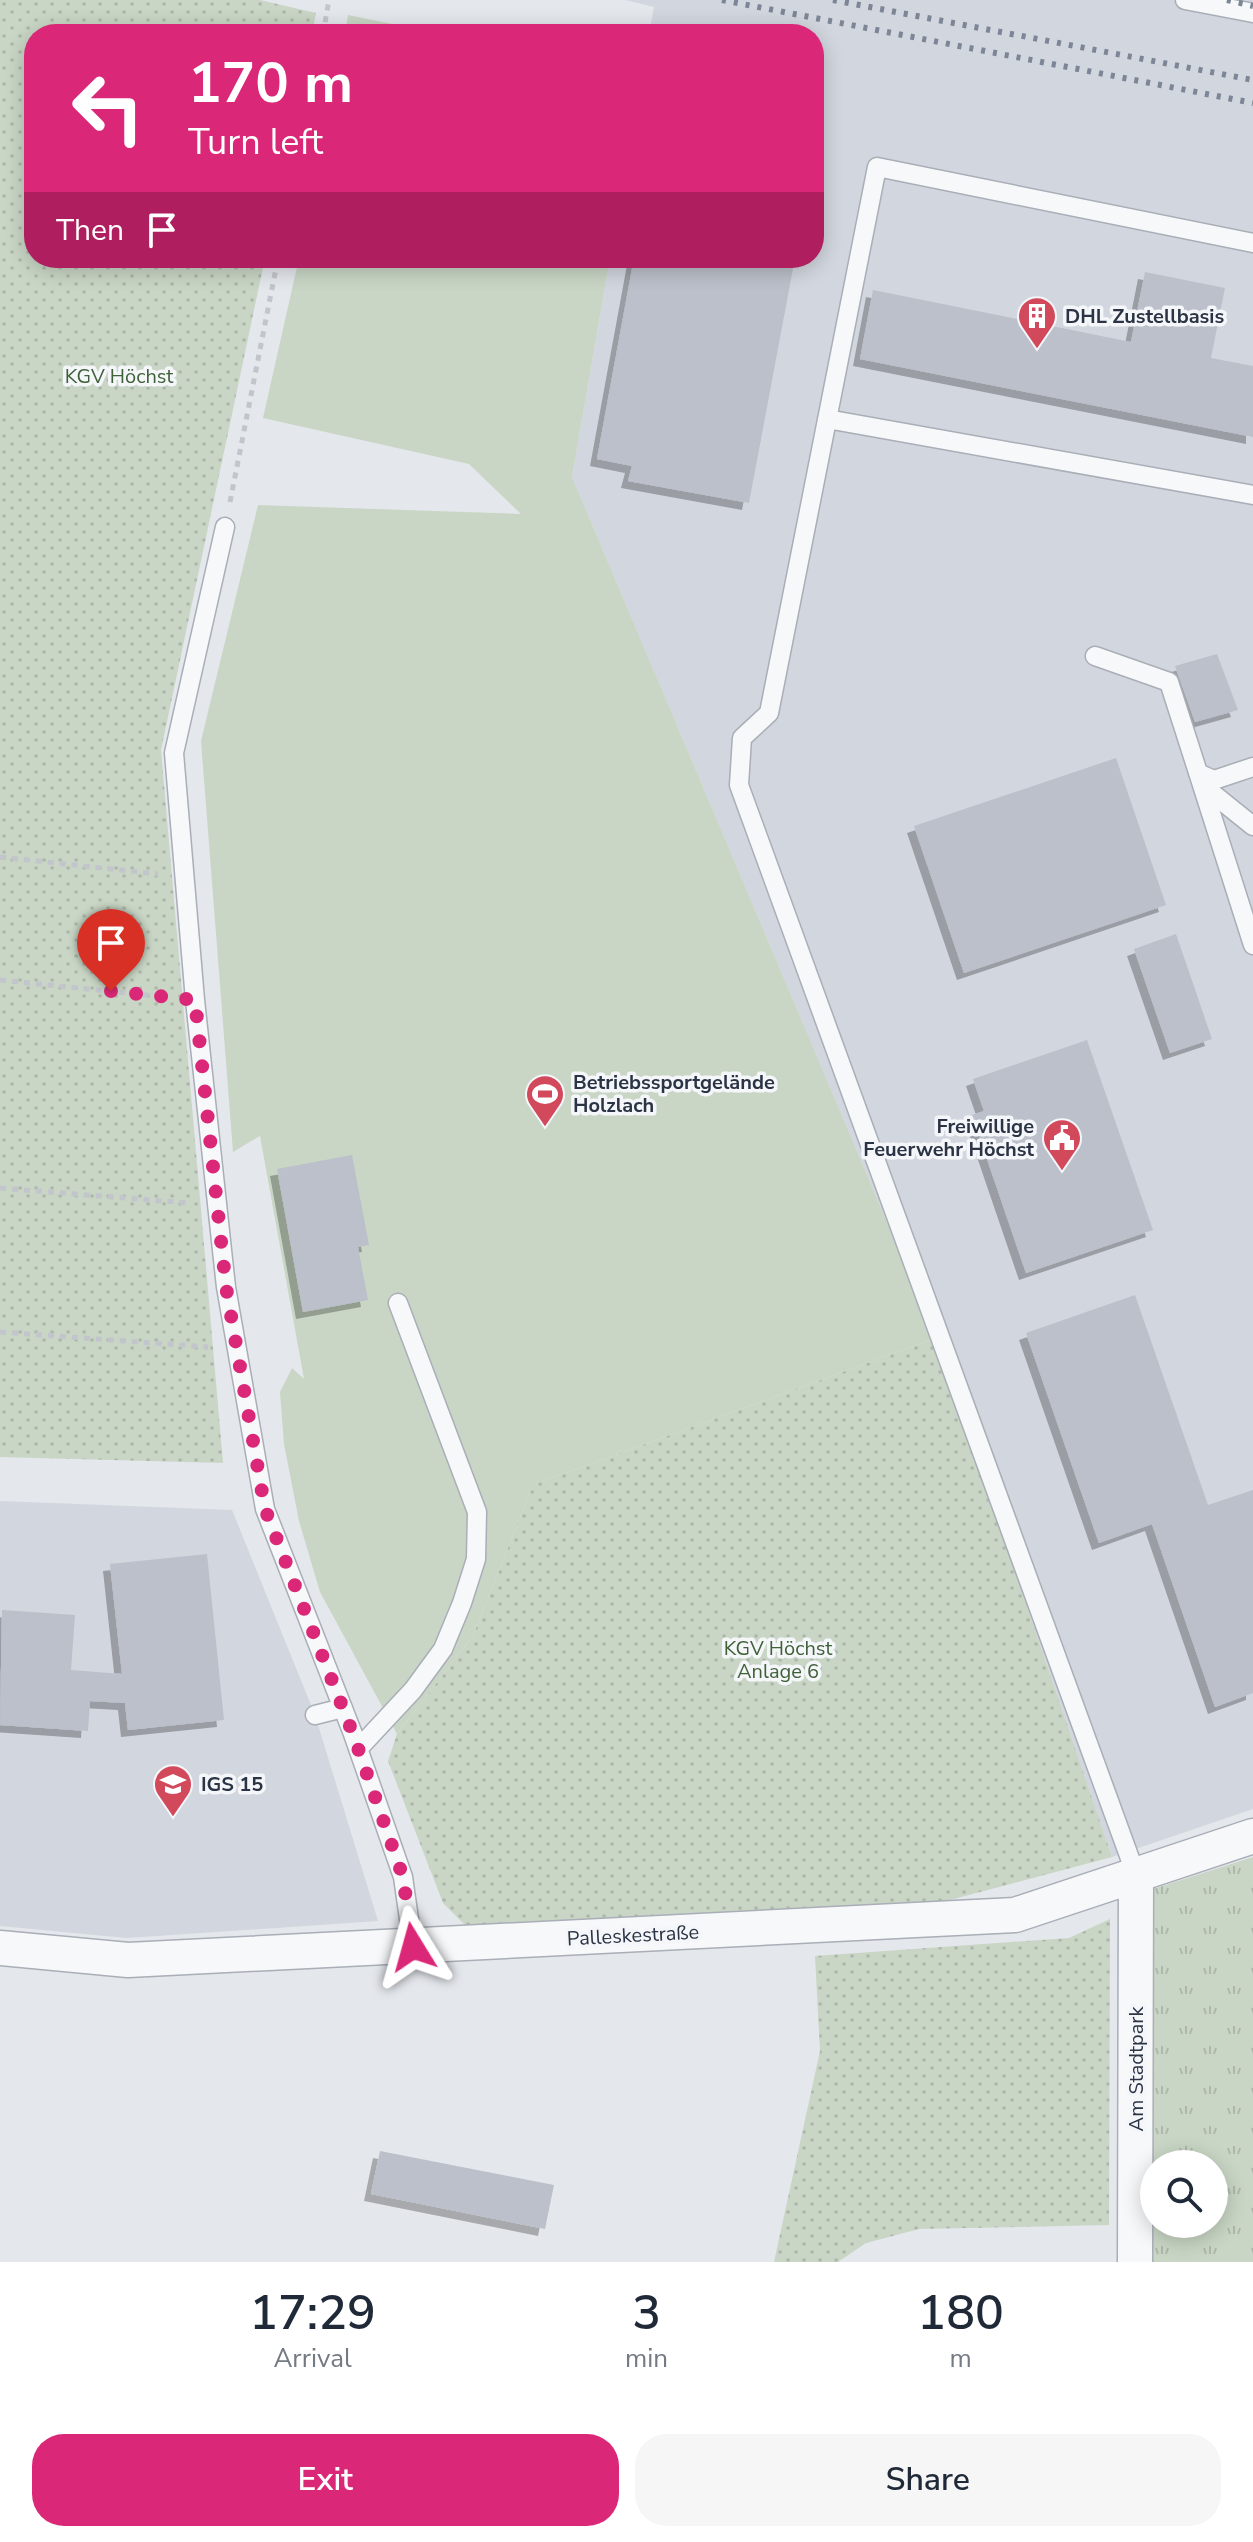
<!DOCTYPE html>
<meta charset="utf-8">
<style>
:root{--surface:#fff;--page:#f6f6f7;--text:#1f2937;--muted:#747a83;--accent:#db2777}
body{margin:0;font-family:"Nunito Sans",sans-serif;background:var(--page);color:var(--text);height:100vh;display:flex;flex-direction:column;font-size:30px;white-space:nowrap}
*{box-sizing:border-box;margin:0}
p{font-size:26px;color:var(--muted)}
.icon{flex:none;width:44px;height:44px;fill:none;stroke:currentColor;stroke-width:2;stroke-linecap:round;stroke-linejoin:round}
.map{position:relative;height:2262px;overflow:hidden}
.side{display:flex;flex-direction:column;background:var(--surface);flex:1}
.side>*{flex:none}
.top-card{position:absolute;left:24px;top:24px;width:800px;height:244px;border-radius:32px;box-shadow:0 4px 20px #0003;background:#db2777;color:#fff;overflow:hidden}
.buttons{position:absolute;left:1140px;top:2150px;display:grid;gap:16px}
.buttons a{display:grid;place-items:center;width:88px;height:88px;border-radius:50%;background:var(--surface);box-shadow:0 4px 20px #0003;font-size:40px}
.pin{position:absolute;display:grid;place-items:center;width:68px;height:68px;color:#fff;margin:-82px -34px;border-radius:50% 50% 50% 0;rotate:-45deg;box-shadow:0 0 8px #0007}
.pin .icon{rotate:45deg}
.me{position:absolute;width:88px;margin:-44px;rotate:352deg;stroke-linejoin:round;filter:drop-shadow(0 0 6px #0008)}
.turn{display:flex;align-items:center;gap:28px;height:168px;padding:0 32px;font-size:36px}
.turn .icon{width:104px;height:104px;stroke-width:2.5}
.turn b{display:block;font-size:56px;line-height:68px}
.then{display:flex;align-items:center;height:76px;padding:0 32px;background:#0003;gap:16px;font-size:30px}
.eta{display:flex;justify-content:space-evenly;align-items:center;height:136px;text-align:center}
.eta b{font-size:48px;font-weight:600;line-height:56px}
.primary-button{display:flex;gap:16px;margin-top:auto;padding:16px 32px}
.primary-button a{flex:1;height:92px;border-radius:32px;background:var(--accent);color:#fff;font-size:32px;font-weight:600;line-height:92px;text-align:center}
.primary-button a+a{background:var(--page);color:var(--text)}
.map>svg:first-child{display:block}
.built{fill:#d2d6de}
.grass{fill:#c9d6c5}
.park{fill:url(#park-tufts);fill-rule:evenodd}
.garden{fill:url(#garden-dots)}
.building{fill:#bbc0ca;filter:url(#shadow)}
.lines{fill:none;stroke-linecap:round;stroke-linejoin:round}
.lane-casing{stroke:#a9aeb7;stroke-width:21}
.street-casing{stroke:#a9aeb7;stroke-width:37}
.path{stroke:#c2c5cb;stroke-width:5;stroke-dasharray:6 6;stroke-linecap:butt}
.lane{stroke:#f7f8fa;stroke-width:18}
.street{stroke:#f7f8fa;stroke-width:34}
.rail{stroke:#7d8696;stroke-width:6;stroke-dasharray:4 8;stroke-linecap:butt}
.route{stroke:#db2777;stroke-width:14;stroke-dasharray:0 25.2}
.labels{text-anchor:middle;stroke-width:7;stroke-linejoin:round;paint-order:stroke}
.poi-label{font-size:20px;font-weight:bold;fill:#2b3445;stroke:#f4f6f9;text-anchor:start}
.park-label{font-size:20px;fill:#3f6138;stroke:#f4f6f9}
.street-label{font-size:20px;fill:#2b3445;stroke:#f4f6f9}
</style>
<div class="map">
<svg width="1253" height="2262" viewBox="0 0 1253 2262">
<defs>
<pattern id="park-tufts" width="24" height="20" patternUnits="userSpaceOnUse" patternTransform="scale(2)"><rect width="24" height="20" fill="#c9d6c5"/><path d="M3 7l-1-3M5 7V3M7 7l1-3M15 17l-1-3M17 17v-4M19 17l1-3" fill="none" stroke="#adb8ab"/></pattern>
<pattern id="garden-dots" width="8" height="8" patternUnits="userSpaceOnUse" patternTransform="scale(2)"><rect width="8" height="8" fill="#c9d6c5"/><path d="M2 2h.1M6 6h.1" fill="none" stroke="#adb8ab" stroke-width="1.8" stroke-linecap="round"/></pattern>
<filter id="shadow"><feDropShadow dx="-7" dy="7" stdDeviation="0" flood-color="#0004"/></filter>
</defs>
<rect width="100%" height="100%" fill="#e4e7ec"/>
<!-- built -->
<path class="built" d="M 625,0 L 1253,0 L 1253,1809 L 1112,1857 L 936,1338 L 572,477 L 610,258 L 814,258 L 814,34 L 649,34 L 654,7 Z
M 0,1501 L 232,1510 L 315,1715 L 378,1921 L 127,1938 L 0,1926 Z"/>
<!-- grass -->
<path class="grass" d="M 348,15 L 442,34 L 345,34 Z
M 299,258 L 610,258 L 572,477 L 936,1338 L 533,1485 L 473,1636 L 397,1734 L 320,1592 L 299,1521 L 284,1444 L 280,1392 L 292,1368 L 304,1379 L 260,1136 L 233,1152 L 201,741 L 258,505 L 521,514 L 469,464 L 263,418 Z"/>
<!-- park -->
<path class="park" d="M 1253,1857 L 1253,2262 L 1152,2262 L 1147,1891 ZM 1154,2164 L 1214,2164 L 1214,2224 L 1154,2224 Z"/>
<!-- garden -->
<path class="garden" d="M 0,0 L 260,0 L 316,13 L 312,34 L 34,34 L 34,258 L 265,258 L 161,750 L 223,1463 L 0,1457 Z
M 936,1338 L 1112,1857 L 946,1901 L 465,1925 L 443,1903 L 388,1761 L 397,1734 L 473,1636 L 533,1485 Z
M 1110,1919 L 1109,2225 L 919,2229 L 866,2243 L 838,2262 L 774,2262 L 820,2051 L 815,1956 L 1069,1938 Z"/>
<!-- building -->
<path class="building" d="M 634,258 L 795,258 L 749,503 L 628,481 L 632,466 L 597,459 Z
M 1145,272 L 1225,288 L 1211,358 L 1253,366 L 1253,437 L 860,359 L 873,290 L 1131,342 Z
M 1217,654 L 1238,710 L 1195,722 L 1175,666 Z
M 1116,758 L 1166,905 L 964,973 L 914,826 Z
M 1176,934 L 1212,1039 L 1170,1053 L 1134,949 Z
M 1087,1040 L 1153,1230 L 1026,1273 L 972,1115 L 984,1111 L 973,1079 Z
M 352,1155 L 369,1245 L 358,1247 L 368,1300 L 303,1312 L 277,1169 Z
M 1135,1295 L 1208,1505 L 1253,1490 L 1253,1693 L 1215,1707 L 1152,1524 L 1099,1543 L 1026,1333 Z
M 207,1554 L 224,1720 L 128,1730 L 125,1703 L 90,1701 L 88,1731 L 0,1725 L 2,1610 L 75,1615 L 71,1670 L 122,1674 L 110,1564 Z
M 380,2151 L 554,2185 L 545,2229 L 371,2194 Z"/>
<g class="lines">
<!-- lane casing -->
<g class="lane-casing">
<path id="lane" d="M 1185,0 L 1253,13
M 827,419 L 1253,495
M 225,527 L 174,753 L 195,1000 L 226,1287 L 265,1509 L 353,1734 L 403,1877 L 413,1947
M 1095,656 L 1169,682 L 1202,785 L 1253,826
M 1198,773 L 1214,780 L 1253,767
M 1202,785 L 1253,945
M 315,1715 L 343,1708
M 358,1749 L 413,1690 L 443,1649 L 462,1603 L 476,1559 L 477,1512 L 398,1303
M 1136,1875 L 739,785 L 742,738 L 769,713 L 877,167 L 1253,243"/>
</g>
<!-- street casing -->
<g class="street-casing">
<path id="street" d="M 0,1948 L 128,1960 L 1015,1915 L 1253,1836
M 1135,2262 L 1136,1875"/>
</g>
<!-- path -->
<path class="path" d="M 323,34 L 329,0
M 230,502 L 278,258
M 0,857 L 158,874
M 0,980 L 166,997
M 0,1188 L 188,1203
M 0,1332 L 208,1347"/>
<!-- lane -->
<use href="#lane" class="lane"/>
<!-- street -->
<use href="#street" class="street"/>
<!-- rail -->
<path class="rail" d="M 722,0 L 1253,103
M 833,0 L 1253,80
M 1227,0 L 1253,6"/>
</g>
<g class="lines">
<!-- route -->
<path class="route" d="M 111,991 L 195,1000 L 226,1287 L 265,1509 L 353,1734 L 403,1877 L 413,1947"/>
</g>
<!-- icons -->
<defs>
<g id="building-pin" transform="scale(2)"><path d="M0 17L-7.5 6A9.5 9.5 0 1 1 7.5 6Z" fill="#d1495b" stroke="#f4f6f9"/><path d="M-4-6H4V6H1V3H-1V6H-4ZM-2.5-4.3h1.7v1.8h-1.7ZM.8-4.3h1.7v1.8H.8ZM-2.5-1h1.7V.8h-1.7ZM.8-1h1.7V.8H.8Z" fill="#fff"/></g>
<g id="stadium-pin" transform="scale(2)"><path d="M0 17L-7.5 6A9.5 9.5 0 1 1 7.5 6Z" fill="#d1495b" stroke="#f4f6f9"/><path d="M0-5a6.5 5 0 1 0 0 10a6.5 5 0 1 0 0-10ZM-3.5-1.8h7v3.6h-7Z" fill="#fff"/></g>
<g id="civic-pin" transform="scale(2)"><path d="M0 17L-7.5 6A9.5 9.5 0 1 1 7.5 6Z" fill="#d1495b" stroke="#f4f6f9"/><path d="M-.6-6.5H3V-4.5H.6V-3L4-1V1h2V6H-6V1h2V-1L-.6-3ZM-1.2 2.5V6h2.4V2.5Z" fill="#fff"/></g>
<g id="school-pin" transform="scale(2)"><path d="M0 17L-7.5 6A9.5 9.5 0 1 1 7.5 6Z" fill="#d1495b" stroke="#f4f6f9"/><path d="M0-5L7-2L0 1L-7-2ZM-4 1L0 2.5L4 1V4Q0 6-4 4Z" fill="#fff"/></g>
</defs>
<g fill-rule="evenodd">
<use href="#building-pin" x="1037" y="316"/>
<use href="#stadium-pin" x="545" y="1094"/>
<use href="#civic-pin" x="1062" y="1138"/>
<use href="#school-pin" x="173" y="1784"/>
</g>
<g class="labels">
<!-- poi labels -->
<g class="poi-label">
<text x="1065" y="323">DHL Zustellbasis</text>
<text x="573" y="1089">Betriebssportgelände<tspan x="573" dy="23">Holzlach</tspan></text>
<text x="1034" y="1133" text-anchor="end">Freiwillige<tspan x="1034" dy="23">Feuerwehr Höchst</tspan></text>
<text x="201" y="1791">IGS 15</text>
</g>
<!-- park labels -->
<g class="park-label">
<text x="119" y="383">KGV Höchst</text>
<text x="778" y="1655">KGV Höchst<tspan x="778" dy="23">Anlage 6</tspan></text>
</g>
<!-- street labels -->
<g class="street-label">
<text transform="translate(633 1935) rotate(-3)" y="7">Palleskestraße</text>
<text transform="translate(1136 2069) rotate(-90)" y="7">Am Stadtpark</text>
</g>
</g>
</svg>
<div class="buttons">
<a><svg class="icon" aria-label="search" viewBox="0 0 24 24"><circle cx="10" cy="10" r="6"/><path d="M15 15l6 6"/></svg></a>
</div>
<div class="pin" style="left:111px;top:991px;background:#d93025"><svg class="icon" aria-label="arrive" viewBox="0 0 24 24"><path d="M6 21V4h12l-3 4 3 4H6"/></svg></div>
<svg class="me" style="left:413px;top:1947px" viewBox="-20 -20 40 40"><path d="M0-17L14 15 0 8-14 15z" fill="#db2777" stroke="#fff" stroke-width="4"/></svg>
<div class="top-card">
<div class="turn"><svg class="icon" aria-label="left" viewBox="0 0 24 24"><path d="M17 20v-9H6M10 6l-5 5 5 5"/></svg><div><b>170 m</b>Turn left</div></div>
<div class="then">Then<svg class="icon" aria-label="arrive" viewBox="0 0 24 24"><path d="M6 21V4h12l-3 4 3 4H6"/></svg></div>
</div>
</div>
<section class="side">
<div class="eta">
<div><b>17:29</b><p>Arrival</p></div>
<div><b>3</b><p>min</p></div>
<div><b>180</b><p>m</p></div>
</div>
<div class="primary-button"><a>Exit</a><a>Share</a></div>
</section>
